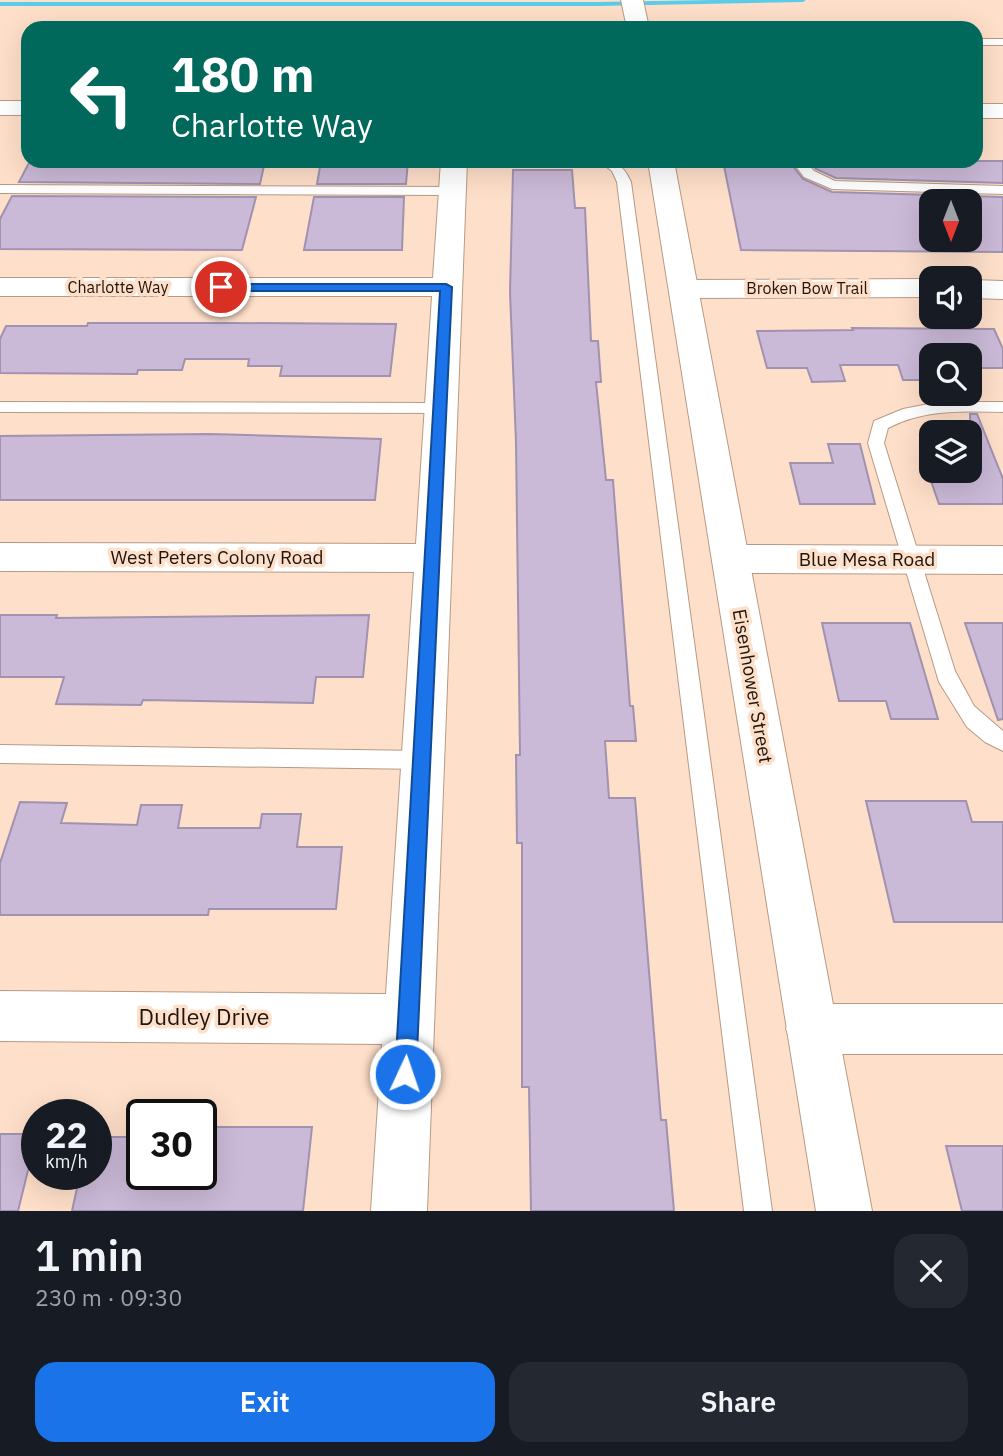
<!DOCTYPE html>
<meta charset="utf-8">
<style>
:root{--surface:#171b24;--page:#242831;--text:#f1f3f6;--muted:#9ea1a6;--accent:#1a73e8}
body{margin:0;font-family:"IBM Plex Sans",sans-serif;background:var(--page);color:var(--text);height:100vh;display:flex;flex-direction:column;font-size:26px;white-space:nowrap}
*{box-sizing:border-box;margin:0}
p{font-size:23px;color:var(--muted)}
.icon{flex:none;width:38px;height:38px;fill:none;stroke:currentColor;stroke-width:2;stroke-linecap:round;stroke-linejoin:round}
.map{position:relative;height:1211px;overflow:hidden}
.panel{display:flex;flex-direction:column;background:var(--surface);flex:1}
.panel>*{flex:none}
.banner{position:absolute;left:21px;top:21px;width:962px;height:147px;border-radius:21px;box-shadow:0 7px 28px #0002;background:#00695c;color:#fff;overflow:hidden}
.needle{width:46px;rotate:180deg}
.buttons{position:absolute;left:919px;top:189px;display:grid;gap:14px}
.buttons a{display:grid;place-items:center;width:63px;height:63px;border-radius:14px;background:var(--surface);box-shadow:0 7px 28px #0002;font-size:35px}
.speed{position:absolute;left:21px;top:1099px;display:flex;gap:14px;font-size:35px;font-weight:700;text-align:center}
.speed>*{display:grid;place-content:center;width:91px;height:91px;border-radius:50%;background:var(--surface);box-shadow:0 7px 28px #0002;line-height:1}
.speed small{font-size:18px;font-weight:400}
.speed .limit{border:4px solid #111;border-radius:10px;background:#fff;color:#111}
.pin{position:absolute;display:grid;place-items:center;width:60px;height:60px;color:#fff;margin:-30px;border:4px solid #fff;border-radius:50%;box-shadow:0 2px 7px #0007}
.me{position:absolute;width:77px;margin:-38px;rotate:3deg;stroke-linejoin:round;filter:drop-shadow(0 0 5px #0008)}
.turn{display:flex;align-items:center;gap:24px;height:147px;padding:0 35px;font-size:32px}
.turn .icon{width:91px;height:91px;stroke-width:2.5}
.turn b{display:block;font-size:49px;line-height:60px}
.round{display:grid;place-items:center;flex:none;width:74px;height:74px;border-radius:21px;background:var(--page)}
.summary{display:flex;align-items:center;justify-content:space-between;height:119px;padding:0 35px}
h1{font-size:42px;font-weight:600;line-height:52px}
.button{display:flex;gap:14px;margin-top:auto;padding:14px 35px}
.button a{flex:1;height:80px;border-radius:21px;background:var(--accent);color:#fff;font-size:28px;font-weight:600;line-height:80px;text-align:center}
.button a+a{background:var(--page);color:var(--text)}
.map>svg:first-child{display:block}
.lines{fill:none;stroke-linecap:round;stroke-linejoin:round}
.stream{fill:#5acbe9;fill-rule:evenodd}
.building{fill:#cab9d7;stroke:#a192af;stroke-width:2;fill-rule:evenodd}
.service-casing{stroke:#b79a85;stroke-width:2}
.minor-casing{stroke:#b79a85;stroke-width:2}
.tertiary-casing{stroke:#b79a85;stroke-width:2}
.service{fill:#fff;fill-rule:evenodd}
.minor{fill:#fff;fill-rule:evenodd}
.tertiary{fill:#fff;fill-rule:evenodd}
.route{fill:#1a73e8;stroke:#114b97;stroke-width:2}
.labels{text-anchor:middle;stroke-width:7;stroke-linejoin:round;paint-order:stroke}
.far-street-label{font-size:16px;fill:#1f150d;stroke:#fedfc9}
.street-label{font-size:19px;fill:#1f150d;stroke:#fedfc9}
.near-street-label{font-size:23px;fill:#1f150d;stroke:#fedfc9}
</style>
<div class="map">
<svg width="1003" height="1211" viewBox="0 0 1003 1211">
<rect width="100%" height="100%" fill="#fedfc9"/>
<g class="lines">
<!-- stream -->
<path class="stream" d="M 714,0 L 806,0 L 803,2 L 598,6 L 0,6 L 0,2 L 598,2 Z"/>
</g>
<!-- building -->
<path class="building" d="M 30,161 L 265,161 L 260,184 L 19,182 Z
M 321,161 L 408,161 L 406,184 L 317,184 Z
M 723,161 L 789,161 L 803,179 L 832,192 L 1003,197 L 1003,252 L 741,250 ZM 931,201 L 970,201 L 970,240 L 931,240 Z
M 809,161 L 1003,161 L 1003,183 L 836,178 L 816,169 Z
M 513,170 L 572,170 L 575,208 L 585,208 L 591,341 L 598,341 L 601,382 L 596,382 L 606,480 L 613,480 L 630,706 L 633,706 L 636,741 L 605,741 L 609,798 L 635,798 L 661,1120 L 666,1120 L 674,1211 L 531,1211 L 529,1087 L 522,1087 L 522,843 L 517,843 L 516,755 L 520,755 L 516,442 L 510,292 Z
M 12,196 L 256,197 L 242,250 L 0,249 L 0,219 Z
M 314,197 L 404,197 L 402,250 L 304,250 Z
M 88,323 L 234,323 L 396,324 L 390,376 L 280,376 L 282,366 L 248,366 L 249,359 L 185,359 L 182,370 L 138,370 L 137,374 L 0,373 L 0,339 L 6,326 L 87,326 Z
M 852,328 L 994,329 L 1003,349 L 1003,368 L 970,368 L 970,355 L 931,355 L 931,380 L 903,380 L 898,365 L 840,365 L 845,381 L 812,382 L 807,368 L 767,368 L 757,331 L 853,330 Z
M 970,414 L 977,414 L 1003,479 L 1003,504 L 939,504 L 923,458 L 931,458 L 931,471 L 970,471 Z
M 210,434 L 381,439 L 375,500 L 0,500 L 0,436 Z
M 828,444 L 860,444 L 875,504 L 800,504 L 790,463 L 833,463 Z
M 0,615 L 57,615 L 56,618 L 369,615 L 363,677 L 316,677 L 313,703 L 143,700 L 141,705 L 56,704 L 64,677 L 0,677 Z
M 822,623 L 910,623 L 938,719 L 891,719 L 886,701 L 839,701 Z
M 965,623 L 1003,623 L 1003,719 L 998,720 Z
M 866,801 L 966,801 L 972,822 L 1003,822 L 1003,922 L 894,922 Z
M 20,802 L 67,803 L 61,823 L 137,825 L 141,805 L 182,805 L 178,828 L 260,828 L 262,814 L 301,814 L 297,847 L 342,847 L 336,909 L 209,909 L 208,915 L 0,915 L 0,863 Z
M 211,1127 L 312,1127 L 303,1211 L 72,1211 L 80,1174 L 96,1174 L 96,1137 L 142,1137 L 142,1174 L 204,1174 Z
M 0,1134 L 37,1134 L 18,1211 L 0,1211 Z
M 946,1146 L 1003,1146 L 1003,1211 L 962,1211 Z"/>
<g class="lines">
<!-- service casing -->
<g class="service-casing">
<path id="service" d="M 976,39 L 1003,39 L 1003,45 L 976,45 Z
M 599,161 C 617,161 623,165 631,182 L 772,1211 L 744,1211 L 617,182 L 612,171 Z
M 792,161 L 805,161 L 814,171 L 835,181 L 1003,186 L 1003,194 L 832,189 L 804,177 Z
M 0,185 L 451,187 L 458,191 L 451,195 L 0,193 Z
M 0,402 L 441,403 L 449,408 L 441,413 L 0,412 Z
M 939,402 L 1003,402 L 1003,412 C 963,411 924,409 888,428 L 884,443 L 955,671 L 974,706 L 1003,731 L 1003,751 L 985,742 L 967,727 L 939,682 L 868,443 L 874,421 L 903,409 Z
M 0,745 L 423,751 L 431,753 L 434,760 L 431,767 L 423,769 L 0,763 Z"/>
</g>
<!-- minor casing -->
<g class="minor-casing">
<path id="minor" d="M 0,101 L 28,101 L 28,115 L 0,115 Z
M 976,104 L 1003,104 L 1003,118 L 976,118 Z
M 441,161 L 467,161 L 427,1211 L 371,1211 L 382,1044 L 0,1041 L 0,991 L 386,994 L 414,572 L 0,571 L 0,543 L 416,544 L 432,296 L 0,296 L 0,278 L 433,278 Z
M 931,279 L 931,297 L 684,298 L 674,295 L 669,289 L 674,283 L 684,280 Z
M 970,280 L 1003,281 L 1003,299 L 970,298 Z
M 731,545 L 1003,546 L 1003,574 L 731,573 L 718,569 L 712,559 L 718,549 Z
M 811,1004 L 1003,1004 L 1003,1054 L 811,1054 L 793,1047 L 786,1029 L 793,1011 Z"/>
</g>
<!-- tertiary casing -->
<g class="tertiary-casing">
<path id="tertiary" d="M 621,0 L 643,0 L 649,28 L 627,28 Z
M 648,161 L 674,161 L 872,1211 L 816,1211 Z"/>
</g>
<!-- service -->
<use href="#service" class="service"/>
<!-- minor -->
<use href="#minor" class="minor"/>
<!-- tertiary -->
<use href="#tertiary" class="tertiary"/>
</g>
<!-- route -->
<path class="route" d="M 446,284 L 452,287 L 416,1074 L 413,1082 L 405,1085 L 398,1082 L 395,1074 L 440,291 L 221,291 L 215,287 L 221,284 Z"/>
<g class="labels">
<!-- far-street labels -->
<g class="far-street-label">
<text x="118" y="293">Charlotte Way</text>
<text x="807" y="294">Broken Bow Trail</text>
</g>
<!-- street labels -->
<g class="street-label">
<text x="217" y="564">West Peters Colony Road</text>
<text x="867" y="566">Blue Mesa Road</text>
<text transform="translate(753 686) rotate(80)" y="7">Eisenhower Street</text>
</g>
<!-- near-street labels -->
<g class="near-street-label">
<text x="204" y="1025">Dudley Drive</text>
</g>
</g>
</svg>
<div class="buttons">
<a><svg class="needle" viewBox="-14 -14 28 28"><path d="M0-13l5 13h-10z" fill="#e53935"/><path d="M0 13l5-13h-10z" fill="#9ea1a6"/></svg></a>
<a><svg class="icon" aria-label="sound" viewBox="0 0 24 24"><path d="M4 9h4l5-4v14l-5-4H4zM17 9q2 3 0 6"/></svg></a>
<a><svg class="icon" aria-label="search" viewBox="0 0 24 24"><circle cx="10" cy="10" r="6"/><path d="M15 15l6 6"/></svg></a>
<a><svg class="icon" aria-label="layers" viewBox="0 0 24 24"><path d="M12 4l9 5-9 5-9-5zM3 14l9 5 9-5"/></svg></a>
</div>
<div class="speed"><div>22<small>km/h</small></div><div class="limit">30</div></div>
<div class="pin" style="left:221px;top:287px;background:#d93025"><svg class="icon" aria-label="arrive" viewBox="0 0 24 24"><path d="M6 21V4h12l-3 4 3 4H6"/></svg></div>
<svg class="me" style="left:405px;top:1074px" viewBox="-20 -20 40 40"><circle r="17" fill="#1a73e8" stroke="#fff" stroke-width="3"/><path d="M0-11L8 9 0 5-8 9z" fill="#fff"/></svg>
<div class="banner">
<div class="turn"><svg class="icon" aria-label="left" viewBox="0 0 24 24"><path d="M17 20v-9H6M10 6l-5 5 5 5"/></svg><div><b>180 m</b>Charlotte Way</div></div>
</div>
</div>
<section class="panel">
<div class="summary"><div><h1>1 min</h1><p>230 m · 09:30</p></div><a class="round"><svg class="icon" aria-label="close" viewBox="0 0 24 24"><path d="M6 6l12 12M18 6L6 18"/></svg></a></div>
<div class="button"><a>Exit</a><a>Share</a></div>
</section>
